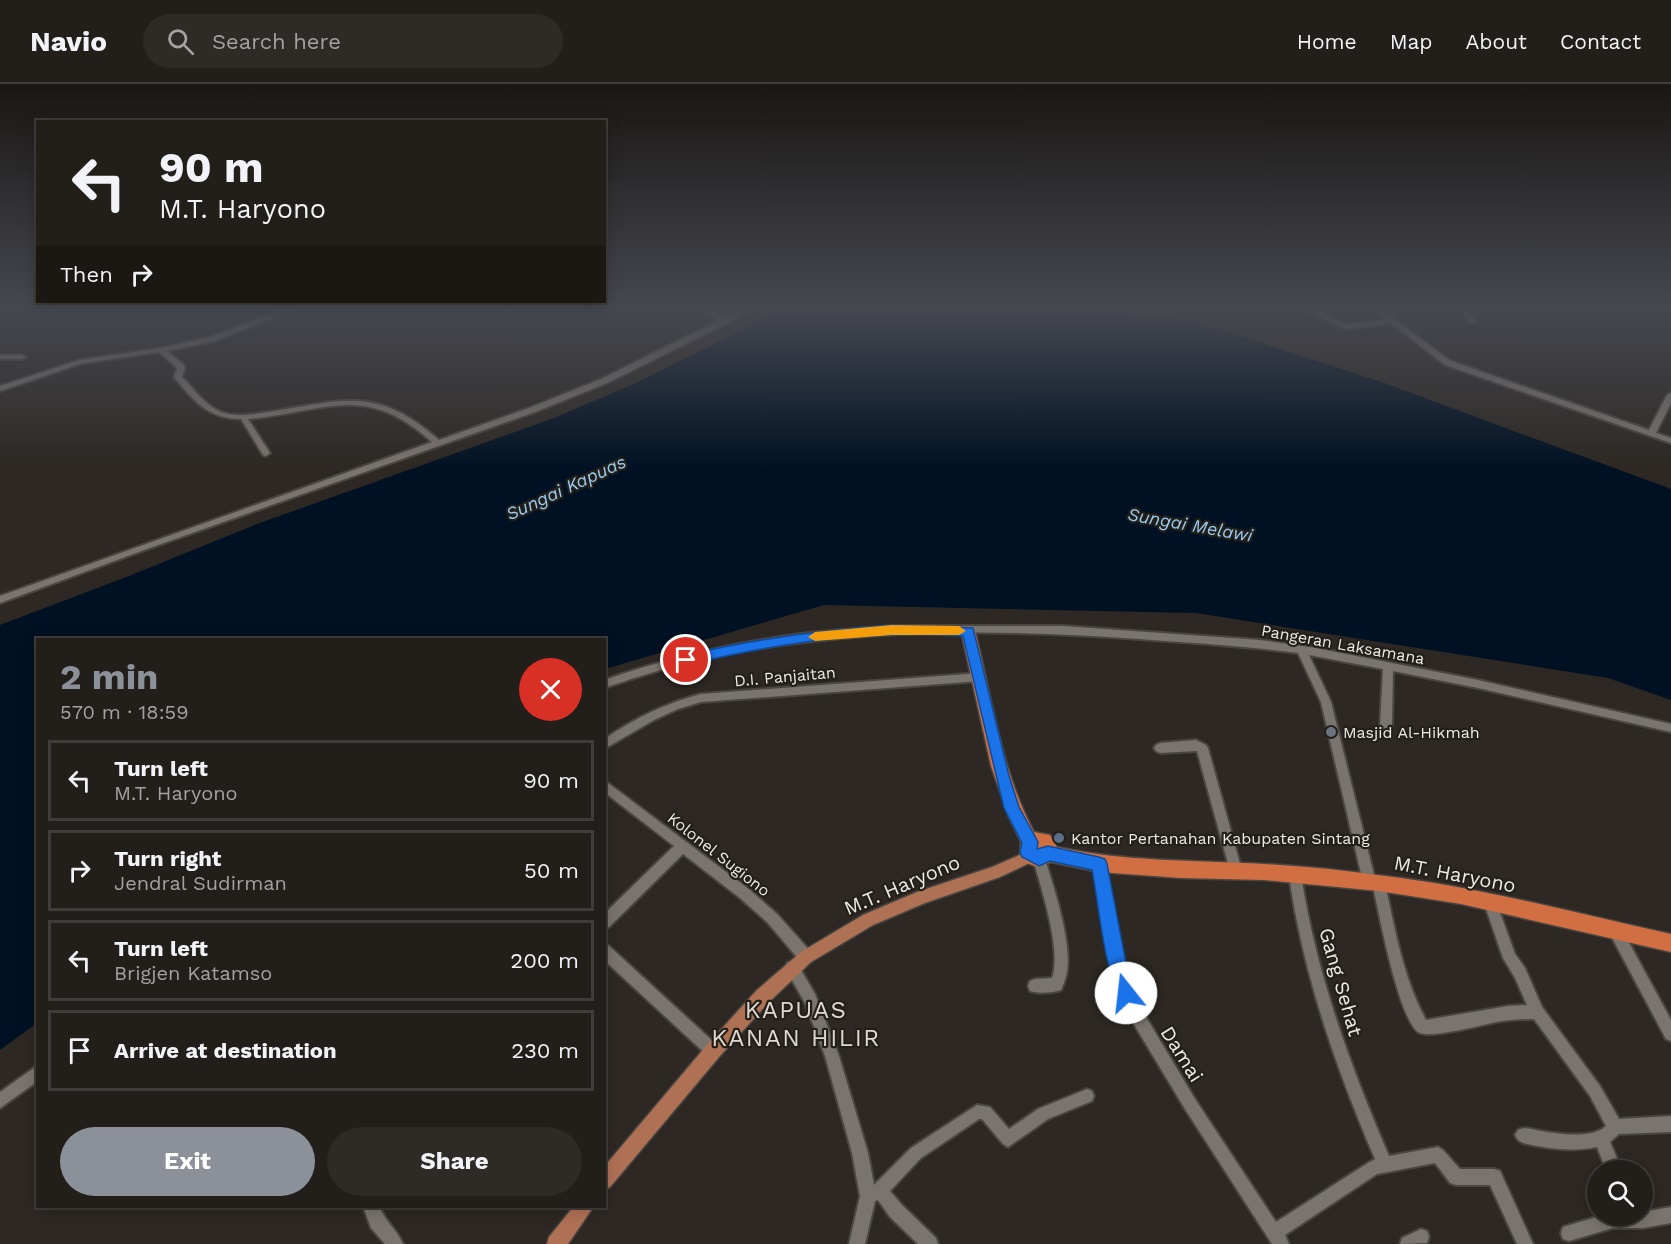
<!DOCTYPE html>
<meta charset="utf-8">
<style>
:root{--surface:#221e1a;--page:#2e2b27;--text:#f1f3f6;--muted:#a2a2a2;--line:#3f3c39;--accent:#8c9099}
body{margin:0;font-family:"Work Sans",sans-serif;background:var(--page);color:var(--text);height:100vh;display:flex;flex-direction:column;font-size:22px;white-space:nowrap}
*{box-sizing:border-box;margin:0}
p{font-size:20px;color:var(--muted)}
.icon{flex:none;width:33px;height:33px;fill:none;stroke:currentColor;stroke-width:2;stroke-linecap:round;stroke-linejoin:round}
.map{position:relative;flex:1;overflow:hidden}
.details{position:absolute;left:36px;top:554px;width:570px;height:570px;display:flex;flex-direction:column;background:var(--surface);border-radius:0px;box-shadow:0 3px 15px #0003,0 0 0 2px var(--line)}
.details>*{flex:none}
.guide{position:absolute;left:36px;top:36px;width:570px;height:183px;border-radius:0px;box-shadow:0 3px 15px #0003,0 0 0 2px var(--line);background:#221e1a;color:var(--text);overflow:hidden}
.controls{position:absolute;left:1587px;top:1076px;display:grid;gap:12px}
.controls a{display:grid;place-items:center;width:66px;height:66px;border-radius:50%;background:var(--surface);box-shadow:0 3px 15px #0003,0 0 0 2px var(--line);font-size:30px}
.pin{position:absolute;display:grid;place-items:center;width:51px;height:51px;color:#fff;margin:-26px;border:3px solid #fff;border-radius:50%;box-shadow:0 2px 6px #0007}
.me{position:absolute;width:66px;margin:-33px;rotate:344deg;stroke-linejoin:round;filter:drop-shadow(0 0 4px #0008)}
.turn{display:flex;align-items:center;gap:21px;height:126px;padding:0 24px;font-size:27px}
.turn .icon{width:78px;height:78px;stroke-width:2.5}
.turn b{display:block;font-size:42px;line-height:51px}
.then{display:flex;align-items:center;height:57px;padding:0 24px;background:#0003;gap:12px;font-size:22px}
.round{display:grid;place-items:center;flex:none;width:63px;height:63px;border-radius:32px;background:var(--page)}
.head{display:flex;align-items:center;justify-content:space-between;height:102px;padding:0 24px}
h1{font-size:36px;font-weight:700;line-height:45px;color:var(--accent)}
.button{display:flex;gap:12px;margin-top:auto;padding:12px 24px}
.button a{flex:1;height:69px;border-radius:36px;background:var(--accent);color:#fff;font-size:24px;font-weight:700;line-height:69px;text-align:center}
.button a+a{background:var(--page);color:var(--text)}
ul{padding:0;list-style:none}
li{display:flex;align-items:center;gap:18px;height:81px;margin:0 12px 9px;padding:0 12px;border:3px solid var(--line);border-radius:0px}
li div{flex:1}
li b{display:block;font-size:22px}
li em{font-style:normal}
header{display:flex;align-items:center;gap:36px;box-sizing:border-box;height:84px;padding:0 30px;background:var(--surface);border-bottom:2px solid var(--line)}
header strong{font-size:28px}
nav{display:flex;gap:33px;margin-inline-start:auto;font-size:21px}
.search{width:420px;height:54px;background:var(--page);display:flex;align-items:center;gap:15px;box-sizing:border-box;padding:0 21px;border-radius:33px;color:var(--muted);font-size:22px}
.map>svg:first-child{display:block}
.water{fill:#001123}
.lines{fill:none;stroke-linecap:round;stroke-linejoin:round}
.minor-casing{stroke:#494540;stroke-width:4}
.major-casing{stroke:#494540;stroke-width:3}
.highway-casing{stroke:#494540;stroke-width:3}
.minor{fill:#7a746e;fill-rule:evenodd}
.major{fill:#af7154;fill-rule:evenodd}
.highway{fill:#d26f42;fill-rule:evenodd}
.route{fill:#1a73e8;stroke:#114b97;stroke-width:1.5}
.slow{fill:#f59e0b}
.worship-dot{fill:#6b7280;stroke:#231f19;stroke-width:2}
.service-dot{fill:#5c6f8a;stroke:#231f19;stroke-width:2}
.labels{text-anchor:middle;stroke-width:4.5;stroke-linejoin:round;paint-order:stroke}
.street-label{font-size:16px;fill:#edeae6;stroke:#231f19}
.poi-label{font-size:16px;fill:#edeae6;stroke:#231f19;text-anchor:start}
.water-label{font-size:18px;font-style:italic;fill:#98ccf6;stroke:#231f19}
.near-street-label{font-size:20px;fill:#edeae6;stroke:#231f19}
.near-quarter-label{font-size:24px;letter-spacing:1.5px;fill:#dfd8d1;stroke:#231f19}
</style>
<header>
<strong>Navio</strong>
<div class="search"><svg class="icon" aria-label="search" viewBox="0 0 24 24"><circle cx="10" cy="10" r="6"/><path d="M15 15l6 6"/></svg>Search here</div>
<nav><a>Home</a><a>Map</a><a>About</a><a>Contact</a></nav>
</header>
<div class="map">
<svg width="1671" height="1160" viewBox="0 0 1671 1160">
<rect width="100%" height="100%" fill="#2d2823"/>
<!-- water -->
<path class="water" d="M 780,224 L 1105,224 L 1124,229 L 1192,238 L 1250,255 L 1387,300 L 1671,405 L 1671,616 L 1608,594 L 1196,529 L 824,521 L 605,585 L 604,555 L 38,555 L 37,939 L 0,966 L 0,541 L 129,492 L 257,440 L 554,334 L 638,298 L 746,244 Z"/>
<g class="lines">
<!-- minor casing -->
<g class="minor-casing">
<path id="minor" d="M 288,224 L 297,224 L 215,257 L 167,267 L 184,281 L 185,283 L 182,293 C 193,304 204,320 219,327 C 234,334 252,330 268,328 C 342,316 377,301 439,356 L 529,324 L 601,295 L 719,236 L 701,224 L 709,224 L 724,234 L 744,224 L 752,224 L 728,239 L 607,299 L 535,328 L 147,465 L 0,519 L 0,512 L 432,358 C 364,297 326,328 248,335 L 270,369 L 266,372 L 263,371 L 241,335 C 208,335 193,316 174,293 L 177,284 L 159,268 L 80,280 L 0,307 L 0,302 L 79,276 L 161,264 L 210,253 Z
M 1304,224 L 1312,224 L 1346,241 L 1386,236 L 1372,224 L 1379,224 L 1451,277 L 1649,346 L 1667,311 L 1671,309 L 1671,319 L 1656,349 L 1671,354 L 1671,359 L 1445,281 L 1391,239 L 1345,245 Z
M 1461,224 L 1467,224 L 1476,237 L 1475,239 L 1469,239 Z
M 0,271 L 22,271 L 26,273 L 22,275 L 0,275 Z
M 892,542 L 1063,542 L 1260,556 L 1316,564 L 1478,596 L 1671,640 L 1671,648 L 1478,604 L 1393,587 L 1392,642 L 1390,645 L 1382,645 L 1380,642 L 1383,585 L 1309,571 L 1331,618 L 1375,795 L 1379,793 L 1383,795 L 1385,799 C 1395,846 1403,893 1426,936 L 1508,922 L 1527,921 L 1515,894 L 1503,874 L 1484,819 L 1485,815 L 1490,813 L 1495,815 L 1515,870 L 1525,884 L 1542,923 L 1600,1002 L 1619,1035 L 1671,1032 L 1671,1048 L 1619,1050 L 1610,1058 L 1622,1086 L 1606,1086 L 1597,1063 C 1572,1068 1547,1065 1523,1059 L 1518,1056 L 1515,1051 L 1518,1046 C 1525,1042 1533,1046 1541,1047 C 1558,1050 1593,1055 1606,1042 L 1590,1012 L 1534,935 C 1520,935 1506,936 1492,939 C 1478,942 1432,954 1420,949 C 1400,942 1378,825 1373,802 L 1369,804 L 1365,802 L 1363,798 L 1321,618 L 1298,569 C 1245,562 1192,559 1139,555 C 1001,545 859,544 723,571 C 683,578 643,591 604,604 L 604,596 C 668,574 734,559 801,550 C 831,546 862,545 892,542 Z
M 980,589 L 984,590 L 985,593 L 984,596 L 980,597 L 701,618 L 678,625 L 654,636 L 604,665 L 604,655 C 635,634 666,619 701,610 Z
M 1196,656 L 1206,661 L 1208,664 L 1242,787 L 1240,791 L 1236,793 L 1232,791 L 1230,787 L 1197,667 L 1160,669 L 1156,667 L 1154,664 L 1156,661 L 1160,659 Z
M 604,696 L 750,806 L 777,830 L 811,868 L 813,873 L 811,878 L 806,879 L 801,878 L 767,838 L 740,814 L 683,770 L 609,843 L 604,845 L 604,830 L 674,762 L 604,708 Z
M 1039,769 L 1043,771 L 1045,775 C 1054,804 1074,864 1066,892 C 1065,897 1063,901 1061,906 C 1052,909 1039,910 1030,907 L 1028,902 L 1030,897 L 1035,895 L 1052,894 C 1062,866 1041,804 1033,775 L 1035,771 Z
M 1099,774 L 1103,776 L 1105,780 L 1125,884 L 1137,918 L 1195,1015 L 1276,1138 L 1368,1079 L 1375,1075 C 1336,984 1303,890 1289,791 L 1291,787 L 1295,785 L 1299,787 L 1301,791 C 1316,889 1350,981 1389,1072 L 1438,1063 L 1443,1066 L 1460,1085 L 1494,1085 L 1500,1087 L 1533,1160 L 1517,1160 L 1490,1101 L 1456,1101 L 1450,1099 L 1435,1079 L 1377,1090 L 1285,1151 L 1289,1160 L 1272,1160 L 1185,1025 L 1126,927 L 1111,884 L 1093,780 L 1095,776 Z
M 1615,840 L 1620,842 L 1671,936 L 1671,957 L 1666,955 L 1610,850 L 1608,846 L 1610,842 Z
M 604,861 L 609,862 L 718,962 L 720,967 L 718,972 L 713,974 L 708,972 L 604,876 Z
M 792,877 L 797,879 L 815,910 L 839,972 L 868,1069 L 874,1101 L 911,1064 L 977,1021 L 990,1023 L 1009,1045 L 1038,1025 L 1087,1005 L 1092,1007 L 1094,1012 L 1092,1017 L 1048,1035 L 1008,1063 L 1003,1060 L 982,1035 L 979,1035 L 921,1074 L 890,1107 L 902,1121 L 936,1154 L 938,1160 L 918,1160 L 890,1133 L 878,1116 L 875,1117 L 865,1160 L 849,1160 L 860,1112 L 852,1069 L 825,972 L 805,919 L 785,884 L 787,879 Z
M 38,981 L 38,997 L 0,1024 L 0,1008 Z
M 363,1122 L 379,1122 C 385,1137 397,1146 403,1160 L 385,1160 L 371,1144 Z
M 1671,1123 L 1671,1139 L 1643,1144 L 1613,1144 L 1569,1157 L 1563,1155 L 1561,1149 L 1563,1143 L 1603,1131 L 1642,1131 L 1642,1128 Z
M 1421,1145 L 1427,1147 L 1429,1153 L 1427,1159 L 1400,1160 L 1402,1154 Z"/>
</g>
<!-- major casing -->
<g class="major-casing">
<path id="major" d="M 1031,766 L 1036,768 L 1038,772 L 1036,776 L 1000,793 L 925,819 L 873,841 L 811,878 L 768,919 L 719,973 L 610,1103 L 604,1106 L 604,1083 L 707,961 L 756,907 L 801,868 L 863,831 L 917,808 L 992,783 Z
M 574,1122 L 594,1122 L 568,1160 L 547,1160 L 549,1153 Z"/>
</g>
<!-- highway casing -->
<g class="highway-casing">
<path id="highway" d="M 968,542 L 975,547 C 992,615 1001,686 1034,748 L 1050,751 L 1057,763 C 1126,778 1194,776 1264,780 C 1302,782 1340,786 1377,791 C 1476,802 1574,829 1671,850 L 1671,868 L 1461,820 L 1379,807 L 1264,796 L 1181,794 L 1099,788 L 1051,778 L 1037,783 L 1025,778 L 1020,769 L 1021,758 L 1009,733 L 991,682 L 961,547 Z"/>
</g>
<!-- minor -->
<use href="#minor" class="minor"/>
<!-- major -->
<use href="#major" class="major"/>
<!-- highway -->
<use href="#highway" class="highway"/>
</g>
<!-- sky -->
<linearGradient id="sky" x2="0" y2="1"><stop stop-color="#191613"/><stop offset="0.58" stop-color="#464850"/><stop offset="1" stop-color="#464850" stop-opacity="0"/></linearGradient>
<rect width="1671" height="386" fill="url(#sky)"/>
<!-- route -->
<path class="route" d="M 892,541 L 973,544 L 1009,692 L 1019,723 L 1038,758 L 1037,765 L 1048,762 L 1099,773 L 1105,775 L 1107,780 L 1127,884 L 1135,909 L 1132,916 L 1126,918 L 1120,916 C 1103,876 1100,829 1092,786 L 1050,777 L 1039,782 L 1022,773 L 1020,768 L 1022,759 L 1004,724 L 963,552 C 939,551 916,550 893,551 C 824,552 753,565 686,581 L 679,576 L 686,571 C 754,555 822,546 892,541 Z"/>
<!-- slow -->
<path class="slow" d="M 892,541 L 959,542 L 966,547 L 959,551 L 892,551 L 815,557 L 808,553 L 815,548 Z"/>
<!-- markers -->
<circle class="worship-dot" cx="1331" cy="648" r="6"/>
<circle class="service-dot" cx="1059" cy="754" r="6"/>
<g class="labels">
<!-- street labels -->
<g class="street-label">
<text transform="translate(1343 560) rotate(10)" y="6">Pangeran Laksamana</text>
<text transform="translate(785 592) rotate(-5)" y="6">D.I. Panjaitan</text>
<text transform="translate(719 770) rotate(38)" y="6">Kolonel Sugiono</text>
</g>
<!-- poi labels -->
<g class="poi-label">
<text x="1343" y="654">Masjid Al-Hikmah</text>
<text x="1071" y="760">Kantor Pertanahan Kabupaten Sintang</text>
</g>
<!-- water labels -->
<g class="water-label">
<text transform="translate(566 404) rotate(-25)" y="6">Sungai Kapuas</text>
<text transform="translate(1190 441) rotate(10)" y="6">Sungai Melawi</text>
</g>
<!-- near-street labels -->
<g class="near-street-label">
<text transform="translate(1455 790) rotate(11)" y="7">M.T. Haryono</text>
<text transform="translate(902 801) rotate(-23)" y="7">M.T. Haryono</text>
<text transform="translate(1341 898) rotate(74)" y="7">Gang Sehat</text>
<text transform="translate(1182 970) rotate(58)" y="7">Damai</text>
</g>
<!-- near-quarter labels -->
<g class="near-quarter-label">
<text x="796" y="934">KAPUAS<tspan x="796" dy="28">KANAN HILIR</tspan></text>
</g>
</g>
</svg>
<div class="controls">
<a><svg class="icon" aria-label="search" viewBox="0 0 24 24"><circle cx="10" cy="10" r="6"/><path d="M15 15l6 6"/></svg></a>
</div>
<div class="pin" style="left:686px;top:576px;background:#d93025"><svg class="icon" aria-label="arrive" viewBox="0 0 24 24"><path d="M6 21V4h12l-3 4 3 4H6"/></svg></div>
<svg class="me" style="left:1126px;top:909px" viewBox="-20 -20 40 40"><circle r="19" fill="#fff"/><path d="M0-13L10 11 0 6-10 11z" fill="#1a73e8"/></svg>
<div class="guide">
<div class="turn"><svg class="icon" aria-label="left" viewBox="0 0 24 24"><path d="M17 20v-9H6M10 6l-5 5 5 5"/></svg><div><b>90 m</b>M.T. Haryono</div></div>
<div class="then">Then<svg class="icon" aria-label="right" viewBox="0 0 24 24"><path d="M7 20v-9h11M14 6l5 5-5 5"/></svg></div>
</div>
<section class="details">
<div class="head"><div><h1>2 min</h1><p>570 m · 18:59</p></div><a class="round" style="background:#d93025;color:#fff"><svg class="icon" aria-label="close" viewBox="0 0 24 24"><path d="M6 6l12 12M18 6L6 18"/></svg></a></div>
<ul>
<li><svg class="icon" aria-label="left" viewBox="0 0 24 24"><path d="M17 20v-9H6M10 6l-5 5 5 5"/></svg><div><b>Turn left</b><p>M.T. Haryono</p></div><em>90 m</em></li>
<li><svg class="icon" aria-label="right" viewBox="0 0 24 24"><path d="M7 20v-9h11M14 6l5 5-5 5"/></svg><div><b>Turn right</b><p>Jendral Sudirman</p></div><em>50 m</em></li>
<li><svg class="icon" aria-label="left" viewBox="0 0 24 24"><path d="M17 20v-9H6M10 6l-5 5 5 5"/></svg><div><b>Turn left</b><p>Brigjen Katamso</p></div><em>200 m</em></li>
<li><svg class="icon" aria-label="arrive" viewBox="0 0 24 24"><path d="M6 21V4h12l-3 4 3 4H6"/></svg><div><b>Arrive at destination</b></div><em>230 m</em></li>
</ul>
<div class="button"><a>Exit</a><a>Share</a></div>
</section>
</div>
